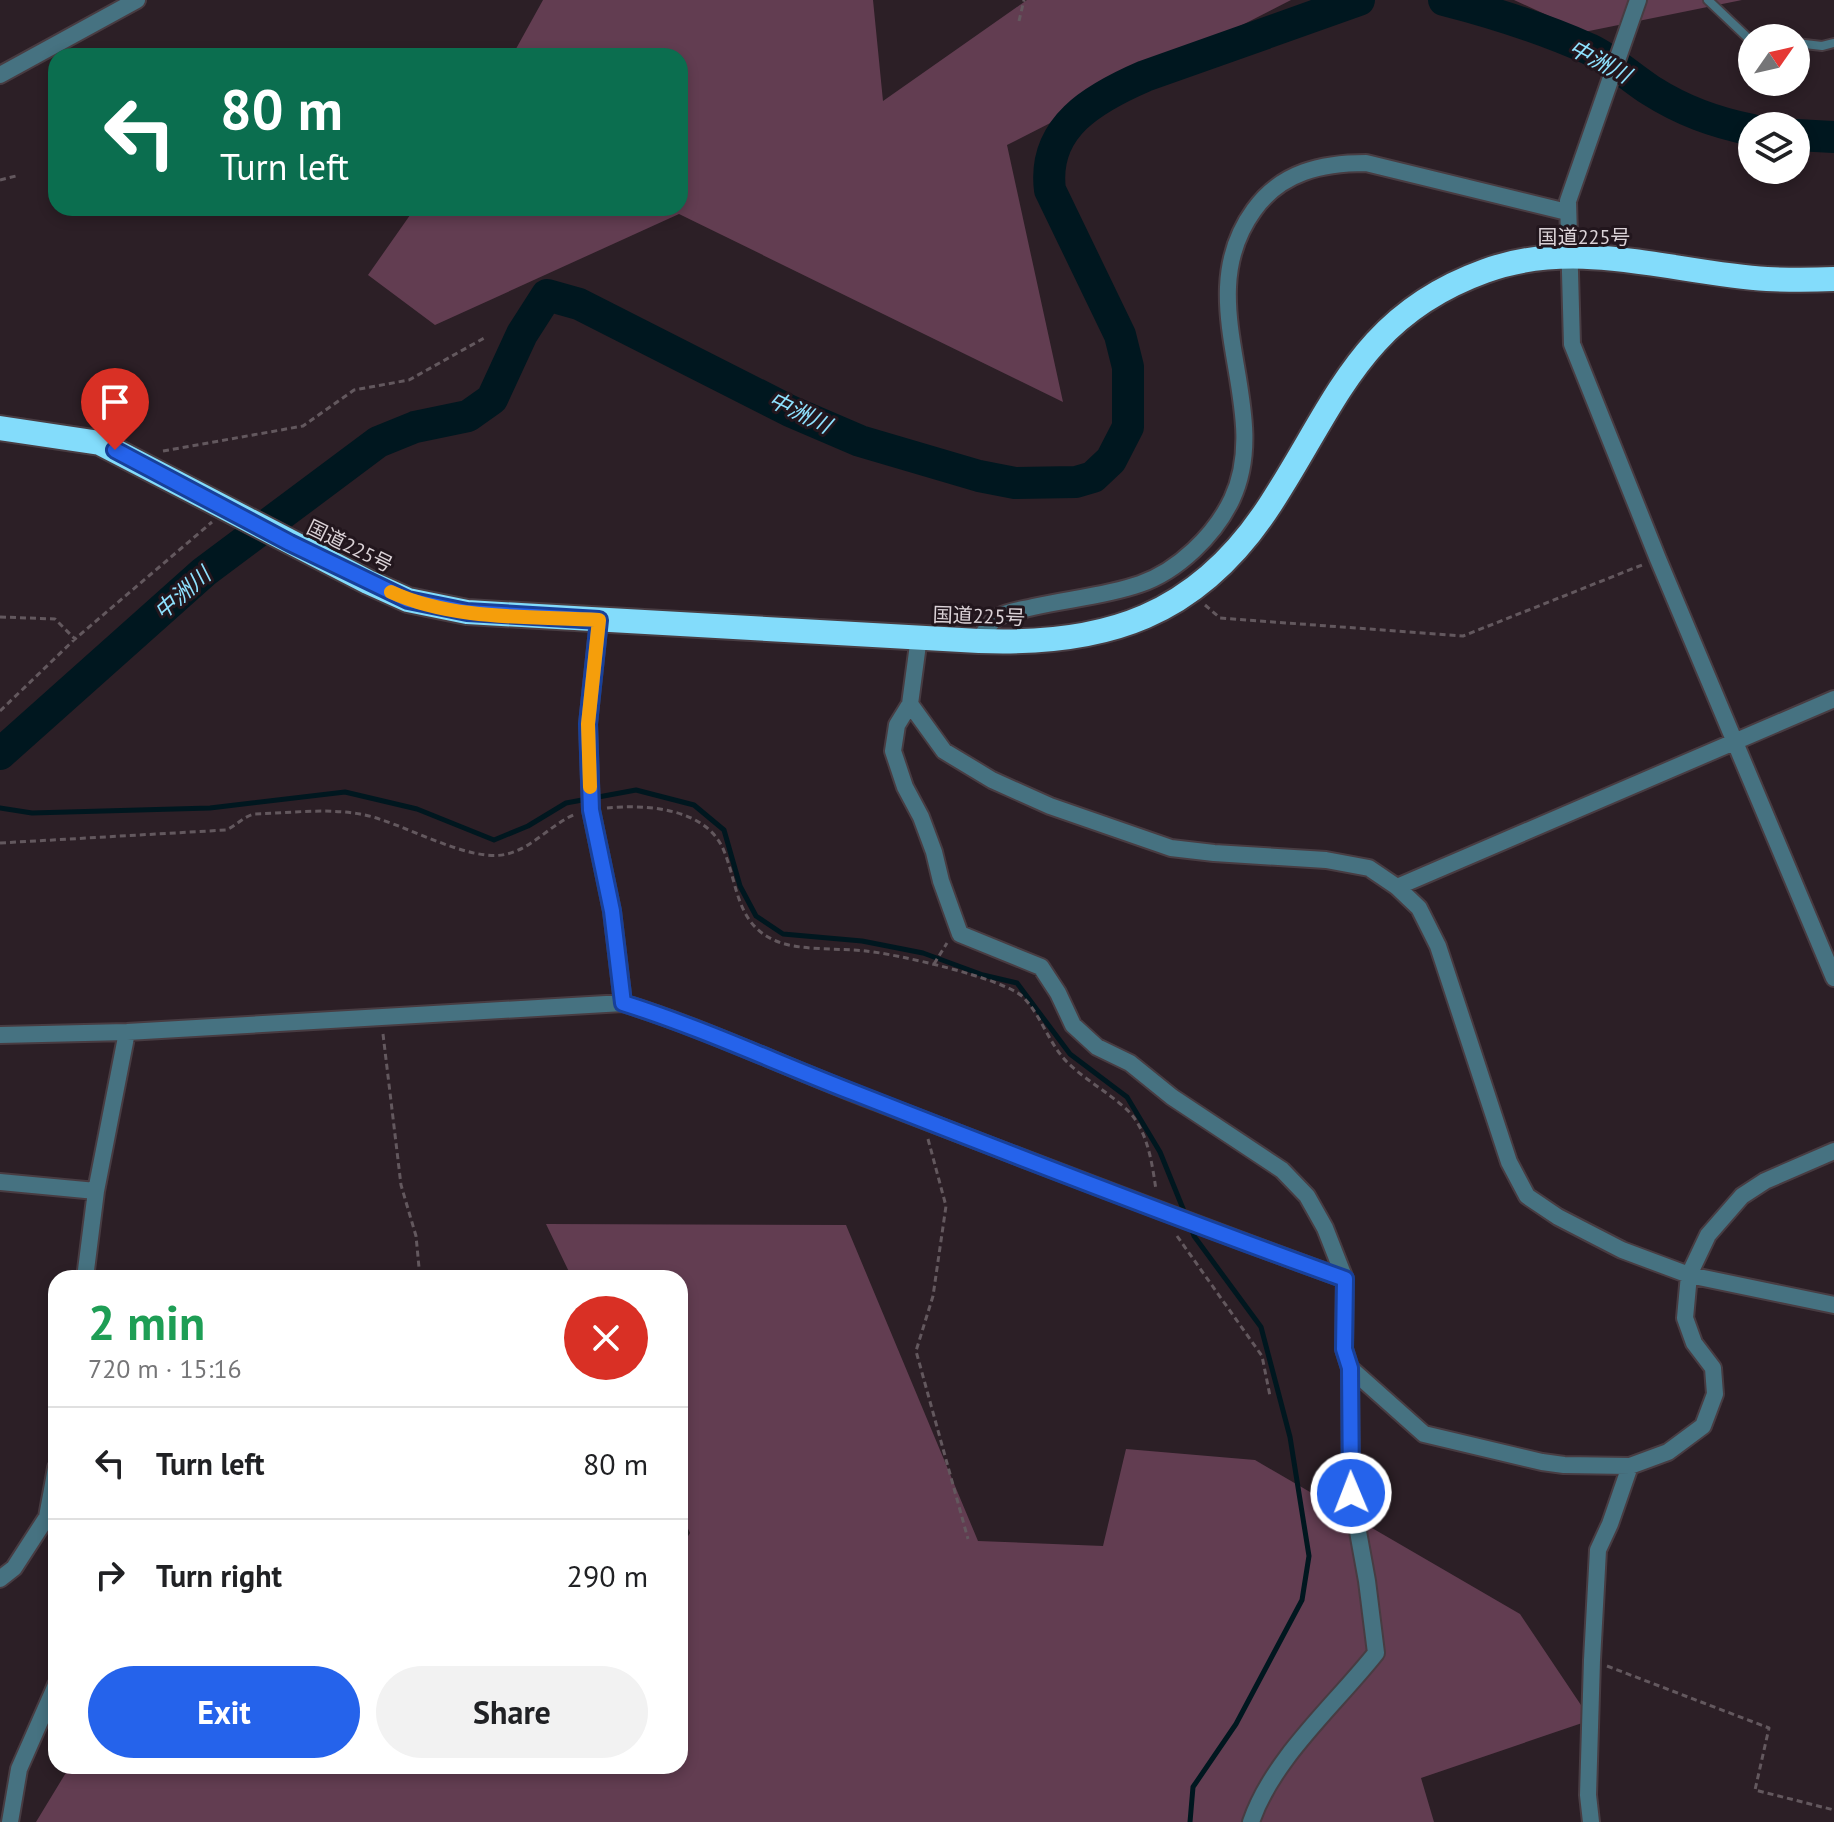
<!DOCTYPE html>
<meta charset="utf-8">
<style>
:root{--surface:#fff;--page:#f2f2f2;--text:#202124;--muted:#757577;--line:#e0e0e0;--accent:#2563eb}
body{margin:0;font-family:"PT Sans","Noto Sans JP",sans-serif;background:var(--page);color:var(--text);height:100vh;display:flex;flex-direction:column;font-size:30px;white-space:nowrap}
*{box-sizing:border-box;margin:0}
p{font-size:26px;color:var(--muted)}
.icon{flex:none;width:44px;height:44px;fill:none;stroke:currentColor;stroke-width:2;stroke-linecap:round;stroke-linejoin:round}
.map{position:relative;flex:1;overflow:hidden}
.sheet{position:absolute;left:48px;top:1270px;width:640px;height:504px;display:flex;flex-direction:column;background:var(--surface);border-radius:24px;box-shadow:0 4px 12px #0003}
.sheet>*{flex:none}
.top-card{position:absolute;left:48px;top:48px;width:640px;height:168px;border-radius:24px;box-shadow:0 4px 12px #0003;background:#0b6e4f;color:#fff;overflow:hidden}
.needle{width:52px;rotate:56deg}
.buttons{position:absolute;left:1738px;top:24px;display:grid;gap:16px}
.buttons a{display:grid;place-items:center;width:72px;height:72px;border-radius:50%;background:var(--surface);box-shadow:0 4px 12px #0003;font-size:40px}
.pin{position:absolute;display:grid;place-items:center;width:68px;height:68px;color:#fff;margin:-82px -34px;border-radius:50% 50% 50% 0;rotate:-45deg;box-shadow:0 0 8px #0007}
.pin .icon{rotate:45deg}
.me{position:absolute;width:88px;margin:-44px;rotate:359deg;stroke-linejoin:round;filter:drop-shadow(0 0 6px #0008)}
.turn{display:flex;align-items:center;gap:28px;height:168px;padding:0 40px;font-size:36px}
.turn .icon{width:104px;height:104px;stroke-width:2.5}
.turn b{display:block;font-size:56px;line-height:68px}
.round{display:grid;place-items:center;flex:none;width:84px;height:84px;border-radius:42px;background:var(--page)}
.summary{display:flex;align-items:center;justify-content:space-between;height:136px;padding:0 40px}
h1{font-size:48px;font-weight:700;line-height:60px;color:#1e9e55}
.cta{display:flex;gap:16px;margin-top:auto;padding:16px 40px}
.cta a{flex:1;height:92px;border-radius:48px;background:var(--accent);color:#fff;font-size:32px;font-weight:700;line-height:92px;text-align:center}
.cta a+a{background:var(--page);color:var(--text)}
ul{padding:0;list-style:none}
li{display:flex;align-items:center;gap:24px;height:112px;padding:0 40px;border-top:2px solid var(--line)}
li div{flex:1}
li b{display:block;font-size:30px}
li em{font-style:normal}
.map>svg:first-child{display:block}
.forest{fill:#623d51}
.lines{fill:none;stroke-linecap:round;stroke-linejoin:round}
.stream{stroke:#00171f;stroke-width:5}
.river{stroke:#00171f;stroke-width:32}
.lane-casing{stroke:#483c42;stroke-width:12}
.street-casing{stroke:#483c42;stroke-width:20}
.highway-casing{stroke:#483c42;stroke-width:28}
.path{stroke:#63585e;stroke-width:3;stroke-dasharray:6 4;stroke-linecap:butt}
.lane{stroke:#467281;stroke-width:8}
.street{stroke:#467281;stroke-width:16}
.highway{stroke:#83dcfb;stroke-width:24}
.route-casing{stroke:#184099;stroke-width:20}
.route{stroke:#2563eb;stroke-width:14}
.slow{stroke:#f59e0b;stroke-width:14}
.labels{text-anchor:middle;stroke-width:6;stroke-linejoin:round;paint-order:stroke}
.street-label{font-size:20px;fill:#dbd2d7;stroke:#22161d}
.water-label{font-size:22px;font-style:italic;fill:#8fe2ff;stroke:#22161d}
</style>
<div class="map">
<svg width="1834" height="1822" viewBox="0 0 1834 1822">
<rect width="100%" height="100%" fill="#2c1f26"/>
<!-- forest -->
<path class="forest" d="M 543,0 L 873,0 L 883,101 L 1027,0 L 1291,0 L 1007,145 L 1063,402 L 679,214 L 435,325 L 368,275 L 415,208 L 680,208 L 680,56 L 512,56 Z
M 1514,0 L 1742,0 L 1584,32 Z
M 546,1224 L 846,1225 L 978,1541 L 1103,1546 L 1126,1449 L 1255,1460 L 1520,1614 L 1591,1720 L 1421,1778 L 1434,1822 L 36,1822 L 70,1766 L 680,1766 L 680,1549 L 690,1533 L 680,1511 L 680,1278 L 572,1278 Z"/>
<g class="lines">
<!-- stream -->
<path class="stream" d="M 0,808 L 32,813 L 210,808 L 345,792 L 417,809 L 494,840 L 528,826 L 566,803 L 636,790 L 694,805 L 724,830 L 740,886 L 756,916 L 783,934 L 862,941 L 923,953 L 983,975 L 1017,983 L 1070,1054 L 1127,1097 L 1160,1152 L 1186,1216
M 1190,1822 L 1193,1787 L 1236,1724 L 1302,1600 L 1309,1556 L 1290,1437 L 1261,1327 L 1194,1236 L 1190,1225"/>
<!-- river -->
<path class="river" d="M 1444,0 C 1491,12 1544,29 1589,49 C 1612,60 1629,76 1650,90 C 1683,111 1714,122 1752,130
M 1796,135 L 1834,137
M 0,754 L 204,572 L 378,442 L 415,427 L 468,416 L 492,399 L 522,334 L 547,295 L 579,304 L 790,411 L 860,441 L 979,476 L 1015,483 L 1076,482 L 1093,477 L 1111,460 L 1128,427 L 1128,367 L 1120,335 L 1050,190 C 1042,127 1094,98 1145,76 L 1359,0"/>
<!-- lane casing -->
<g class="lane-casing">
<path id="lane" d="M 1708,0 L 1748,38 L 1752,38
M 1796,43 L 1822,46 L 1834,43"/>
</g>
<!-- street casing -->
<g class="street-casing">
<path id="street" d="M 1638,0 L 1568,201 L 1572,344 L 1658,559 L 1834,978
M 0,75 L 137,0
M 599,620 L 588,724 L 591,810 L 612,911 L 623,1003
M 919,637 L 910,704 L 944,751 L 992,780 L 1050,806 L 1171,848 L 1214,853 L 1326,860 L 1369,868 L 1397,887 L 1419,908 L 1438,946 L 1509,1162 L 1527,1196 L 1558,1217 L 1622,1250 L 1689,1275 L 1834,1305
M 979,641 C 985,631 989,623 998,617 C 1008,611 1021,610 1033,607 C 1068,599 1105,596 1140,584 C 1178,571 1215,535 1232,499 C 1275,407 1187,302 1254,210 C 1281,172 1322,163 1366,163 L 1567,212
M 910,704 L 897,725 L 893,751 L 905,787 L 921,817 L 934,852 L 941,881 L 960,934 L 1041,967 L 1058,993 L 1073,1025 L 1097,1047 L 1130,1063 L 1172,1097 L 1282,1170 L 1307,1196 L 1325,1228 L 1345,1279 L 1344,1349 L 1350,1368 L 1351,1493 L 1367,1581 L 1376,1653 C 1334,1706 1273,1758 1251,1822
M 1397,887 L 1834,699
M 0,1035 L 127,1032 L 623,1003 C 704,1028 781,1065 861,1096 C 1022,1158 1182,1220 1345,1279
M 0,1182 L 96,1191
M 85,1278 L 96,1191 L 127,1032
M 1350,1368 L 1424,1434 L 1542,1462 L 1564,1465 L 1630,1466
M 0,1579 L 14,1568 L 47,1517 L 56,1468
M 10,1822 L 19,1769 L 56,1685
M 1591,1822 L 1588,1795 L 1592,1660 L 1598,1550 L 1610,1524 L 1630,1466 L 1668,1452 L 1703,1426 L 1715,1394 L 1713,1368 L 1694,1343 L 1685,1318 L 1689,1275 L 1708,1235 L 1742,1196 L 1765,1181 L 1834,1151"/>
</g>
<!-- highway casing -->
<g class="highway-casing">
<path id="highway" d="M 0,428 L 100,443 L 368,582 L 408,600 L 467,612 L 979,641 C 1106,646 1198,616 1270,505 C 1336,404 1360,316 1485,271 C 1577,237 1674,273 1767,279 C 1789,280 1812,280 1834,279"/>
</g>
<!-- path -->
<path class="path" d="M 1019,21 L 1024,0
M 0,180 L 16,176
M 163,451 L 303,426 L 354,390 L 409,380 L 486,337
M 1205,605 L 1220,618 L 1463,636 L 1642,565
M 0,617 L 55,619 L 75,639
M 0,711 L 75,639 L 212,522
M 607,808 C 646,804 707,808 724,851 C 738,885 736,924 776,941 C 799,951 840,948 866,951 C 896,954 1003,978 1023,997 C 1041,1015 1049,1044 1067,1062 C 1084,1079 1106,1091 1124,1107 C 1147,1126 1152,1162 1156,1190
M 0,843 L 226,830 C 237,825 243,817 254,814 C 289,813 326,808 360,814 C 401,821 469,864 507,854 C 533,848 552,823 576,814
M 934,964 L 947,943
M 383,1034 L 401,1185 L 416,1236 L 420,1278
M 928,1139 L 946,1206 L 933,1296 L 916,1351 L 968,1539
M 1177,1236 L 1262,1356 L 1270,1396
M 1607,1666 L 1769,1728 L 1755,1790 L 1834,1810"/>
<!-- lane -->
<use href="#lane" class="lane"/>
<!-- street -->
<use href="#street" class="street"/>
<!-- highway -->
<use href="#highway" class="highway"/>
</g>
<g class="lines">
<!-- route casing -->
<g class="route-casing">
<path id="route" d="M 115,450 L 290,543 L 408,600 L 467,612 L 599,620 L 588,724 L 591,810 L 612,911 L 623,1003 C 702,1028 777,1063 855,1093 C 1018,1157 1181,1220 1345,1279 L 1344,1349 L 1350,1368 L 1351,1493"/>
</g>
<!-- route -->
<use href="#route" class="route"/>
<!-- slow -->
<path class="slow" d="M 391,592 C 454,621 532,616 599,620 L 588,724 L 590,787"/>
</g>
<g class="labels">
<!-- street labels -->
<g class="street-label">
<text x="1584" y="244">国道225号</text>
<text transform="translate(350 546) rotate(26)" y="7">国道225号</text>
<text transform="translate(979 616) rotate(2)" y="7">国道225号</text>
</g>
<!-- water labels -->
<g class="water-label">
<text transform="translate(1600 61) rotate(28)" y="8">中洲川</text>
<text transform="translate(800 412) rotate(26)" y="8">中洲川</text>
<text transform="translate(182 593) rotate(-41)" y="8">中洲川</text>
</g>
</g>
</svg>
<div class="buttons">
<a><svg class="needle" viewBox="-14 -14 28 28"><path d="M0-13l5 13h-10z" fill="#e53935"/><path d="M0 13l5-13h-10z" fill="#757577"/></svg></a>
<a><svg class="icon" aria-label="layers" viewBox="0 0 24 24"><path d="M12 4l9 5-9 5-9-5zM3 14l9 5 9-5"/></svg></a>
</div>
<div class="pin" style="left:115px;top:450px;background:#d93025"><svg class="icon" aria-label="arrive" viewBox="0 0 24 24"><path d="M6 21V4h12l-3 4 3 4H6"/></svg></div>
<svg class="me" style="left:1351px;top:1493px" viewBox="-20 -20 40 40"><circle r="17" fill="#2563eb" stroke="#fff" stroke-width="3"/><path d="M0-11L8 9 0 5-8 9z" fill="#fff"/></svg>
<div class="top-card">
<div class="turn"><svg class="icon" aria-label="left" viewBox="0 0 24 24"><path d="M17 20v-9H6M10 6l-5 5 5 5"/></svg><div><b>80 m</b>Turn left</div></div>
</div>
<section class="sheet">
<div class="summary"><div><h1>2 min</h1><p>720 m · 15:16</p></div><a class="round" style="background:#d93025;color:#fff"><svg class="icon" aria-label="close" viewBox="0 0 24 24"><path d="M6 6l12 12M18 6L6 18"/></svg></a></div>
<ul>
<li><svg class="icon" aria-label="left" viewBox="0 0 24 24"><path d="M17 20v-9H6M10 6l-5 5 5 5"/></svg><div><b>Turn left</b></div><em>80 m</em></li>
<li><svg class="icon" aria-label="right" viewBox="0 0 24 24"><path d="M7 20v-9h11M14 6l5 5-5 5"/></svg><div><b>Turn right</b></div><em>290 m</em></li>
</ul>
<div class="cta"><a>Exit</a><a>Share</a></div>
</section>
</div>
